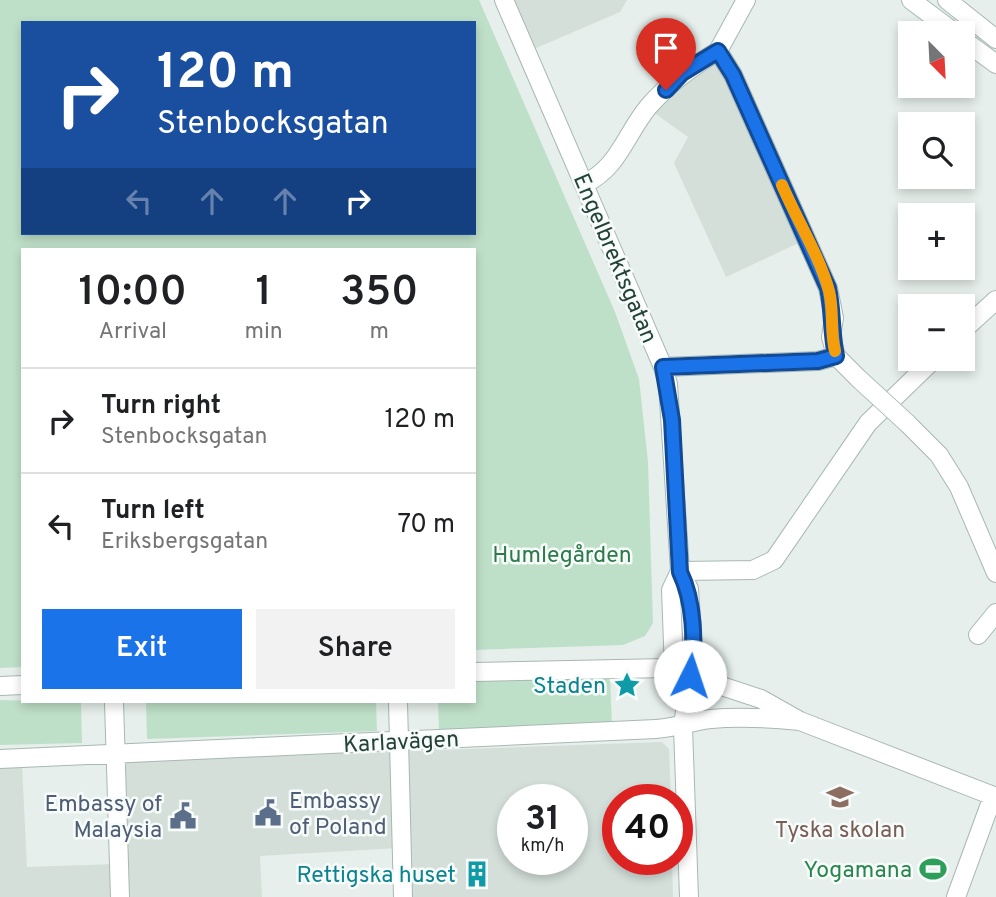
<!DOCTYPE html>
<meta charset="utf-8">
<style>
:root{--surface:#fff;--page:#f2f2f2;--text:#202124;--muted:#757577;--line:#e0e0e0;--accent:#1a73e8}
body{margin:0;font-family:Overpass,sans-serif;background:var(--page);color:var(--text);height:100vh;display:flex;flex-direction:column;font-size:26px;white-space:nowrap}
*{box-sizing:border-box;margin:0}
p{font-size:23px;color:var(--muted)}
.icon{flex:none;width:38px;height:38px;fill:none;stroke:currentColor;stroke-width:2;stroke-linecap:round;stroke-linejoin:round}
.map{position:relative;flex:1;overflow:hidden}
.drawer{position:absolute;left:21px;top:248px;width:455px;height:455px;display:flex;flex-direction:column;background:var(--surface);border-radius:0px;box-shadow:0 4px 10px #0003}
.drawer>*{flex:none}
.top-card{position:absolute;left:21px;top:21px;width:455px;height:214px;border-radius:0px;box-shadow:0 4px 10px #0003;background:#1a4fa0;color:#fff;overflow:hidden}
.needle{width:46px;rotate:156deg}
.buttons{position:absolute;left:898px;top:21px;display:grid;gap:14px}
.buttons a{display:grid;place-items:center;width:77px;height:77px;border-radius:0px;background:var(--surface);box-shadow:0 4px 10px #0003;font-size:35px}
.speed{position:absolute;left:497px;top:784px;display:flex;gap:14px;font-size:35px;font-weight:700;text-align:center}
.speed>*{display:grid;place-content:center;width:91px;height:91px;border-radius:50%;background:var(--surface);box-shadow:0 4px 10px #0003;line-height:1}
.speed small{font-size:18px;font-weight:400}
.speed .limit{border:10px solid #d22;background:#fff;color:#111}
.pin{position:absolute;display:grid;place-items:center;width:60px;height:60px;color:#fff;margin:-72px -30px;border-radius:50% 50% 50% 0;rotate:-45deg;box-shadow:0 0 7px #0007}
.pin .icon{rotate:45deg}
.me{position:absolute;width:77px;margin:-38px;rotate:4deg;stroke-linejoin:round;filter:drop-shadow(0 0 5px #0008)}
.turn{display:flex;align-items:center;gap:24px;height:147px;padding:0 21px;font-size:32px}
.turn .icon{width:91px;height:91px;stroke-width:2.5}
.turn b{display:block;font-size:49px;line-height:60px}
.lanes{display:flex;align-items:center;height:66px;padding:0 21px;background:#0003;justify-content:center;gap:35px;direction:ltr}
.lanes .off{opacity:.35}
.eta{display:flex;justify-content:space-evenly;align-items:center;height:119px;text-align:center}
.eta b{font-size:42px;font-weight:600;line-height:49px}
.action{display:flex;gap:14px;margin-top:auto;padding:14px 21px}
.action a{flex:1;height:80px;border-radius:0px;background:var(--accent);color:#fff;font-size:28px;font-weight:600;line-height:80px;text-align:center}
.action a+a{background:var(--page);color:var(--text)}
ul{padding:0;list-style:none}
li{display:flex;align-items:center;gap:21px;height:105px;padding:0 21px;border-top:2px solid var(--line)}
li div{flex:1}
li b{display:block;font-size:26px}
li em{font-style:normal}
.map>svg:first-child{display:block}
.built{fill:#d4dfda;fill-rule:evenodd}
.green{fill:#bfe0c8;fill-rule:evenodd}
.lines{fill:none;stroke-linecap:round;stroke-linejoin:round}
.minor-casing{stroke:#a8b8b2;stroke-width:20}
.minor{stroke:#fff;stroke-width:18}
.minor-bridge-casing{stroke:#a8b8b2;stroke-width:20;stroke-linecap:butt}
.minor-bridge{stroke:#fff;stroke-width:18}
.route-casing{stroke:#114b97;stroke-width:18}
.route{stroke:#1a73e8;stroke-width:12}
.slow{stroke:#f59e0b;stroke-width:12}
.labels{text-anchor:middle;stroke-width:5;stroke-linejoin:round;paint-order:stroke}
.street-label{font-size:23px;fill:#24423a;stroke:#f7fbf9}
.park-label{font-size:23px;fill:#2d7a4b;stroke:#f7fbf9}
.culture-label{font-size:23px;fill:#0d838f;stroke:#f7fbf9;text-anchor:end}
.service-label{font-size:23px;fill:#4e5e75;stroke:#f7fbf9;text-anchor:start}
.education-label{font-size:23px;fill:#785e54;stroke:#f7fbf9}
.leisure-label{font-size:23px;fill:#27864d;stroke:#f7fbf9;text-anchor:end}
</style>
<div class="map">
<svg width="996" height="897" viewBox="0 0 996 897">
<rect width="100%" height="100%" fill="#e6efeb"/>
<!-- built -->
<path class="built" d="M 514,0 L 627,0 L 620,12 L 534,49 Z
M 716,50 L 805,240 L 726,277 L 674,163 L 688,137 L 646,107 Z
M 662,742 L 669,749 L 671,800 L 618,800 L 618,859 L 672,859 L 673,897 L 401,897 L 399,848 L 260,856 L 262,897 L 0,897 L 0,766 L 22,765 L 27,867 L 116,864 L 113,762 ZM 513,800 L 572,800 L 572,859 L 513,859 Z"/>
<!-- green -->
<path class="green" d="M 0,0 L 479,0 L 615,312 L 639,379 L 648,462 L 653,623 L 645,636 L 623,645 L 474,650 L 474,250 L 23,250 L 23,667 L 0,668 ZM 23,23 L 474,23 L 474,233 L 23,233 Z
M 610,675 L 612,725 L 439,731 L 438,702 L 474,702 L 474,680 Z
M 0,700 L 81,702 L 82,743 L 0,745 Z
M 146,702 L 376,702 L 377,731 L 147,739 Z"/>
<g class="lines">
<!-- minor casing -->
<g class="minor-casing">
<path id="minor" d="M 504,0 L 663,367 L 668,384 L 680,571 L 689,589 L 693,648 L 683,727 L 689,897
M 746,0 L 718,51 L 733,75 L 828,288 L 834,318 L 831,337 L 836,356 L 859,379
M 911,0 L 955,33
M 947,0 L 996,39
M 962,39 L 996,64
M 584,184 C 619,168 626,133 649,106 C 669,83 692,67 718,51
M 962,331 L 996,300
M 663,367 L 818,361 L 836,356
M 907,423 L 939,455 L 959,487 L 996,573
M 680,571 L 753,570 L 774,560 L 868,423 L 934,359
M 978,635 L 996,613
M 674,670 L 671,590 L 680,571
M 474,672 L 667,668 L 761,699 L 800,721 L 996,797
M 0,686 L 23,685
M 114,702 L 120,897
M 398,702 L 403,897
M 0,759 L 656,729 C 675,728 692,721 711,719 C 741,716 770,718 800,721
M 956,897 L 993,796"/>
</g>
<!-- minor -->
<use href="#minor" class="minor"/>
<!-- minor-bridge casing -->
<g class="minor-bridge-casing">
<path id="minor-bridge" d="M 859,379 L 907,423"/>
</g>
<!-- minor-bridge -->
<use href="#minor-bridge" class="minor-bridge"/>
</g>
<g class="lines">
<!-- route casing -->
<g class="route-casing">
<path id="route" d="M 666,90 L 682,73 L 718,51 L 733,75 L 828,288 C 833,311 831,333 836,356 L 818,361 L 663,367 L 672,420 L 680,572 C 694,601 696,643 690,676"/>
</g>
<!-- route -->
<use href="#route" class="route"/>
<!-- slow -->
<path class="slow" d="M 782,185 C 796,218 820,257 829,291 C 834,312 830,331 835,351"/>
</g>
<!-- icons -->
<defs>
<g id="sight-bare" transform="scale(2.1)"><path d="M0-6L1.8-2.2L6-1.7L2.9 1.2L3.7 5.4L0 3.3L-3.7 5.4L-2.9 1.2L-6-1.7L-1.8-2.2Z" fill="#0f9aa8" stroke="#f7fbf9" stroke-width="2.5" paint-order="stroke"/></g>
<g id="school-bare" transform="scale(2.1)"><path d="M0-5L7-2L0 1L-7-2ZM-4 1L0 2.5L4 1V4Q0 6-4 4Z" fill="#8d6e63" stroke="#f7fbf9" stroke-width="2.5" paint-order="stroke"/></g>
<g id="civic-bare" transform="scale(2.1)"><path d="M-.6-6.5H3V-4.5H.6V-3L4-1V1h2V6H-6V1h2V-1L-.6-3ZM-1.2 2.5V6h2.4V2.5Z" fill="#5c6f8a" stroke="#f7fbf9" stroke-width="2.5" paint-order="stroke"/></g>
<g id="stadium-bare" transform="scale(2.1)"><path d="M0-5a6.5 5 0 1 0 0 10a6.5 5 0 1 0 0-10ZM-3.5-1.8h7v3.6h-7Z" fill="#2e9e5b" stroke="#f7fbf9" stroke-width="2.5" paint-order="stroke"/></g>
<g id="building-bare" transform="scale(2.1)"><path d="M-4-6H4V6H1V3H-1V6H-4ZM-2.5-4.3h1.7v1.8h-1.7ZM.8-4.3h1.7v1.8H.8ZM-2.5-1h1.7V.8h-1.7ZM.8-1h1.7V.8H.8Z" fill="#0f9aa8" stroke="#f7fbf9" stroke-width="2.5" paint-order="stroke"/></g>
</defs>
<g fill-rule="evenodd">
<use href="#sight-bare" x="627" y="685"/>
<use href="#school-bare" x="840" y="797"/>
<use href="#civic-bare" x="268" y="813"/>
<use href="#civic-bare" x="183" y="816"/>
<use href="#stadium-bare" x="933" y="869"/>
<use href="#building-bare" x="477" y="874"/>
</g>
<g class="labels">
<!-- street labels -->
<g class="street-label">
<text transform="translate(616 258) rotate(67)" y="8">Engelbrektsgatan</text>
<text transform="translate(401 741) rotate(-3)" y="8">Karlavägen</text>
</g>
<!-- park labels -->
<g class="park-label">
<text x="562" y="562">Humlegården</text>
</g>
<!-- culture labels -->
<g class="culture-label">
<text x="606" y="693">Staden</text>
<text x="456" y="882">Rettigska huset</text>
</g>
<!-- service labels -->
<g class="service-label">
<text x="289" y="808">Embassy<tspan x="289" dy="26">of Poland</tspan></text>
<text x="162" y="811" text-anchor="end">Embassy of<tspan x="162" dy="26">Malaysia</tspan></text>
</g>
<!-- education labels -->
<g class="education-label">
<text x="840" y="837">Tyska skolan</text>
</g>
<!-- leisure labels -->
<g class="leisure-label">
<text x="912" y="877">Yogamana</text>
</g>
</g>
</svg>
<div class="buttons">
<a><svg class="needle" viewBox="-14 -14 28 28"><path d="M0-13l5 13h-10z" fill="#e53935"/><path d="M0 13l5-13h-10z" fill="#757577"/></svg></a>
<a><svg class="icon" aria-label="search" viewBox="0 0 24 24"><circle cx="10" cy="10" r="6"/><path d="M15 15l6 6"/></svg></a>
<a>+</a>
<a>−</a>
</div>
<div class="speed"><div>31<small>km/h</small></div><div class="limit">40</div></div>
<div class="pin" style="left:666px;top:90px;background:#d93025"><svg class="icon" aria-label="arrive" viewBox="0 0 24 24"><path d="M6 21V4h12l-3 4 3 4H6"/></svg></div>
<svg class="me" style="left:690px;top:676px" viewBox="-20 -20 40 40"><circle r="19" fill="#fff"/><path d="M0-13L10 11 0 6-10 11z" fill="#1a73e8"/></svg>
<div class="top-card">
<div class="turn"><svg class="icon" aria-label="right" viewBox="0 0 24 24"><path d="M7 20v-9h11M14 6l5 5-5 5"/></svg><div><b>120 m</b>Stenbocksgatan</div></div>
<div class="lanes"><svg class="icon off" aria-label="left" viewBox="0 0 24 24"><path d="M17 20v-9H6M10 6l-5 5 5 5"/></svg><svg class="icon off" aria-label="ahead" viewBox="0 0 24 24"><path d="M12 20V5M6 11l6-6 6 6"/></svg><svg class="icon off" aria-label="ahead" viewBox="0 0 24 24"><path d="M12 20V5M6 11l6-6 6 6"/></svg><svg class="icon" aria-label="right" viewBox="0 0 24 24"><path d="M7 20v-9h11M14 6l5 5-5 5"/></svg></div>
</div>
<section class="drawer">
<div class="eta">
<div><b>10:00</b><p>Arrival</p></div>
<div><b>1</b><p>min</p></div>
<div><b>350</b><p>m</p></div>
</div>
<ul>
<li><svg class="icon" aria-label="right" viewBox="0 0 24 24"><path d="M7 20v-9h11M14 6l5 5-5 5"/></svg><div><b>Turn right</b><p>Stenbocksgatan</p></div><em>120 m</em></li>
<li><svg class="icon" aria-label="left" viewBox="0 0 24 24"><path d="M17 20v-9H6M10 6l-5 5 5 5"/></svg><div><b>Turn left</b><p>Eriksbergsgatan</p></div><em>70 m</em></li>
</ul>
<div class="action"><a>Exit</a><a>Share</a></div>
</section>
</div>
